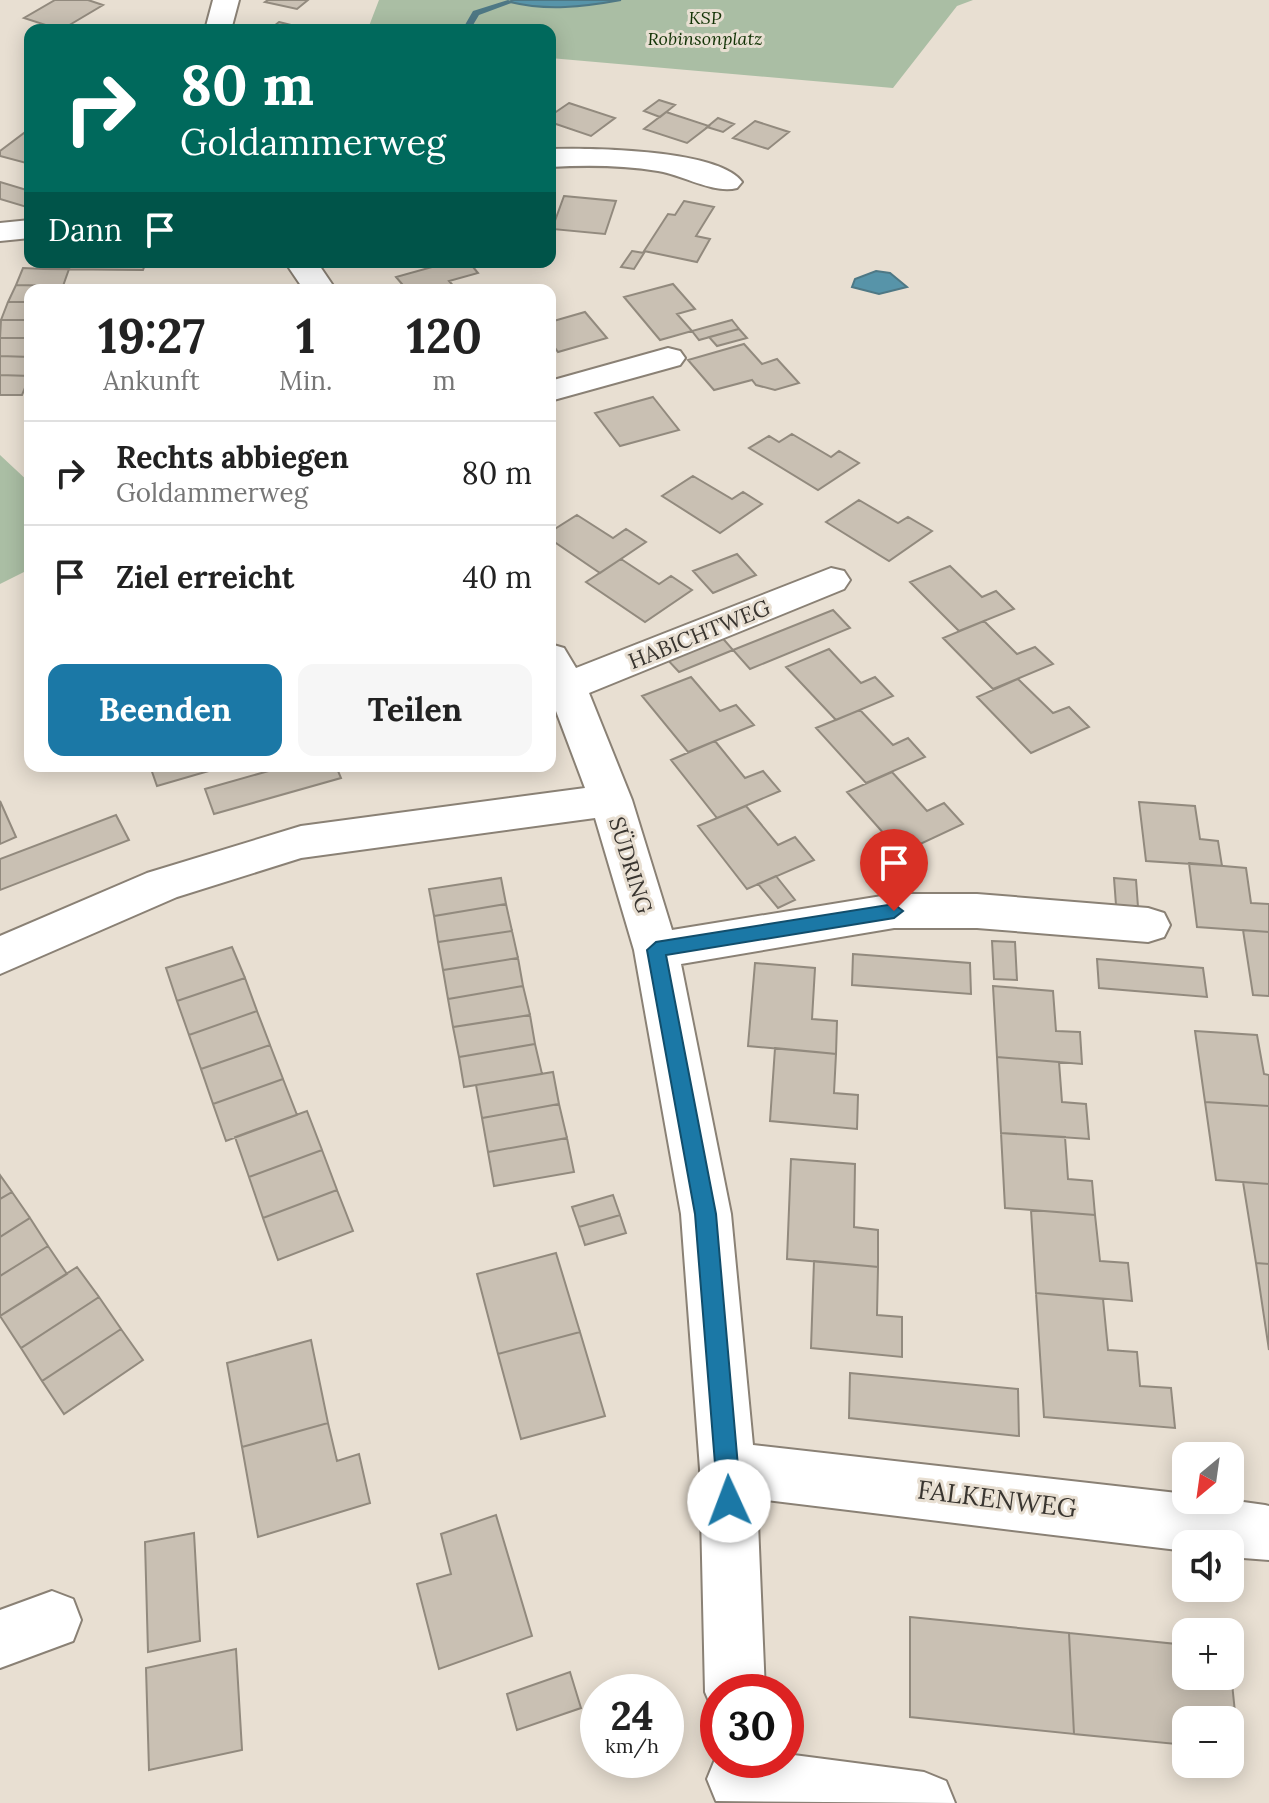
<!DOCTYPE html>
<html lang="de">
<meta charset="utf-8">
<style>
:root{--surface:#fff;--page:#f6f6f6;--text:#222;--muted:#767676;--line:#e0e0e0;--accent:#1b78a6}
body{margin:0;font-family:Lora,serif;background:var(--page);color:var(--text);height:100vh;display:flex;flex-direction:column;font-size:30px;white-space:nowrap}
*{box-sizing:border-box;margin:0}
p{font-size:26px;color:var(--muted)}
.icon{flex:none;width:44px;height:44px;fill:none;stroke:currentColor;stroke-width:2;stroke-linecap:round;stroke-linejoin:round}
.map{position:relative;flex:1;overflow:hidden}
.panel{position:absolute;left:24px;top:284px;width:532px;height:488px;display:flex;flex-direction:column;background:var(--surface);border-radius:16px;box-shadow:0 4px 20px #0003}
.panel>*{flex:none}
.hud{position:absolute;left:24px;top:24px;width:532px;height:244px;border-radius:16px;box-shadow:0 4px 20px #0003;background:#00695c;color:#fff;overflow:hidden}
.needle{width:52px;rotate:209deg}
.fabs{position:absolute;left:1172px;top:1442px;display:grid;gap:16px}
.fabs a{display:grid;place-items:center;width:72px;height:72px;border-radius:16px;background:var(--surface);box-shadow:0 4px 20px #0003;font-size:40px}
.speed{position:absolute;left:580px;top:1674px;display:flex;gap:16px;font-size:40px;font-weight:700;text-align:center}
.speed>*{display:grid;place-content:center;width:104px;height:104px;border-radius:50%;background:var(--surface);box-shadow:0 4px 20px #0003;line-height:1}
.speed small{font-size:20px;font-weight:400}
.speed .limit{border:12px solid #d22;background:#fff;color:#111}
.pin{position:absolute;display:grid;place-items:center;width:68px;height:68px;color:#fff;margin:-82px -34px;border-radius:50% 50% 50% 0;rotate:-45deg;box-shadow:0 0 8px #0007}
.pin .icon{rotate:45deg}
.me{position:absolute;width:88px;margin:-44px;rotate:358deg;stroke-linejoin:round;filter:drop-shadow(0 0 6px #0008)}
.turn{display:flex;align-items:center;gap:28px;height:168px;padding:0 24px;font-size:36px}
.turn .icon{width:104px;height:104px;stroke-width:2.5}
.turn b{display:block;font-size:56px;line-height:68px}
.then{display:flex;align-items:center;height:76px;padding:0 24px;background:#0003;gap:16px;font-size:30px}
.eta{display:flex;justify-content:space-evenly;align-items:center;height:136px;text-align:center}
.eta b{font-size:48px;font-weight:700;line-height:56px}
.button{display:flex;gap:16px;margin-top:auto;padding:16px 24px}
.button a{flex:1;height:92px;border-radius:16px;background:var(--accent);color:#fff;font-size:32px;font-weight:700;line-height:92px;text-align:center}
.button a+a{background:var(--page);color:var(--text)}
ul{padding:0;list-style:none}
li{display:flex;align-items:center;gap:24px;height:104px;padding:0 24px;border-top:2px solid var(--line)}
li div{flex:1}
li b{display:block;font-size:30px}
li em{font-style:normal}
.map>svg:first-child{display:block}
.green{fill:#aabea4}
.water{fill:#5794a9;stroke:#4e7885;stroke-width:2}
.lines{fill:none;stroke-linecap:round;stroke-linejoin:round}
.stream{fill:#4e7885;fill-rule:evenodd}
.building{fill:#c9c0b3;stroke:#928a7e;stroke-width:2}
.minor-casing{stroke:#8a8175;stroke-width:4}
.minor{fill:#fff;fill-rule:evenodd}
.route{fill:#1b78a6;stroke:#124e6c;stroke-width:2}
.labels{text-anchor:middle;stroke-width:6;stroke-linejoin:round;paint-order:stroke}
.far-park-label{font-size:18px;font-style:italic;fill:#123305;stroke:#e8dfd2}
.street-label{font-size:22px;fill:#393530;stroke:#e8dfd2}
.near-street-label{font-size:26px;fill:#393530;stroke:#e8dfd2}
</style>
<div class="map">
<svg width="1269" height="1803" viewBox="0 0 1269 1803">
<rect width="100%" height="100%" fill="#e8dfd2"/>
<!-- green -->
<path class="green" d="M 379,0 L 973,0 L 957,6 L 893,88 L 550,58 L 550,30 L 382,30 L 369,26 Z
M 0,455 L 30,483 L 30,569 L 0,584 Z"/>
<!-- water -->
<path class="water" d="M 512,0 L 621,0 C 583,7 547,11 510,2 Z
M 876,271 L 890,273 L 907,287 L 879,294 L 852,287 L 855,279 Z"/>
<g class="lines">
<!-- stream -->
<path class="stream" d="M 508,0 L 514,2 L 479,15 L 470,30 L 462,30 L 473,11 Z"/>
</g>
<!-- building -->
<path class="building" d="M 55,0 L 88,0 L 103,5 L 61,30 L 24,18 Z
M 268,0 L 308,0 L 297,9 L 265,2 Z
M 279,22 L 311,30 L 269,30 Z
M 659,100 L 675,105 L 660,117 L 644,111 Z
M 569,103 L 615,118 L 591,136 L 550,122 L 550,116 Z
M 666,112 L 709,126 L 687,143 L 644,129 Z
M 718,118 L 734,124 L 723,132 L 707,127 Z
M 755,121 L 789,132 L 768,149 L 733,138 Z
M 28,130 L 30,164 L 0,156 L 0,151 Z
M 0,182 L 30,191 L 30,208 L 0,199 Z
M 564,196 L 616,201 L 605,234 L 552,229 Z
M 684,201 L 714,207 L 696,236 L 710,239 L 697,262 L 644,251 L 668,214 L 675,215 Z
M 632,251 L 644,253 L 634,269 L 621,267 Z
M 47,262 L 146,262 L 143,270 L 44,269 Z
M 450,262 L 469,262 L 478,273 L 449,281 L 457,290 L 407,290 L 396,277 Z
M 23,268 L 44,269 L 69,269 L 63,286 L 16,285 Z
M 673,284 L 695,309 L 677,314 L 692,331 L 660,340 L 624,297 Z
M 16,285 L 63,286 L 61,290 L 30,290 L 30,302 L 8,302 Z
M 8,302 L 30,302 L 30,320 L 1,320 Z
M 585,312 L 607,338 L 558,352 L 550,341 L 550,322 Z
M 1,320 L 30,320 L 30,338 L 0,338 Z
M 732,320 L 739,329 L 699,340 L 692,331 Z
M 739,329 L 747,338 L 717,346 L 709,337 Z
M 0,338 L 30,338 L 30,357 L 0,356 Z
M 744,344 L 762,364 L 777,359 L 799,383 L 775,390 L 756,385 L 752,380 L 714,390 L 688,360 Z
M 0,356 L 30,357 L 30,376 L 0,375 Z
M 0,375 L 30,376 L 22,395 L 0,395 Z
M 653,397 L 679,430 L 620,446 L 595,413 Z
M 792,434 L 831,457 L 839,451 L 859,463 L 818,490 L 749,448 L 769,436 L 779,442 Z
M 693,476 L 732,499 L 743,492 L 762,504 L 720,533 L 662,496 Z
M 859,500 L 898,523 L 908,517 L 932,531 L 889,561 L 826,522 Z
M 577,515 L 613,538 L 626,529 L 646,542 L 600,573 L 550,539 L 550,532 Z
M 737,554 L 756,575 L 713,593 L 693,571 Z
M 621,559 L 659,584 L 671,576 L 692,590 L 645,622 L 586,582 Z
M 950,566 L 982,597 L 996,591 L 1014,609 L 959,631 L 910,582 Z
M 833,610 L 850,628 L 750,669 L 733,650 Z
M 984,621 L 1017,654 L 1035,647 L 1053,664 L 993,689 L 943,638 Z
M 719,634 L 733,650 L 679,672 L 664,656 Z
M 829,649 L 861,683 L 875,677 L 893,696 L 836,720 L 786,667 Z
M 691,677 L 720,711 L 736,705 L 754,725 L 688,752 L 642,696 Z
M 1018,679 L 1053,713 L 1069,707 L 1089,727 L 1031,753 L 977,697 Z
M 860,710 L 893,745 L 908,738 L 925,757 L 866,783 L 816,728 Z
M 715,741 L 745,778 L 763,771 L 780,791 L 717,818 L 671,760 Z
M 150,766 L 226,766 L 157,786 Z
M 286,766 L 336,766 L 341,778 L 214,814 L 205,789 Z
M 892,772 L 927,811 L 944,803 L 963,824 L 901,853 L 847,792 Z
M 0,801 L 16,837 L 0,844 Z
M 1139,802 L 1195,806 L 1200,839 L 1218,841 L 1222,866 L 1146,861 Z
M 746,806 L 778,845 L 795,837 L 814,860 L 747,889 L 698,826 Z
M 116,815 L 129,840 L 0,890 L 0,859 Z
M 1189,863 L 1246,868 L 1251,903 L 1269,904 L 1269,932 L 1197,927 Z
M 776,876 L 795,900 L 778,908 L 758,884 Z
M 501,878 L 506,904 L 434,916 L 429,889 Z
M 1114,878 L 1136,880 L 1138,907 L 1116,905 Z
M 506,904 L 512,931 L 438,942 L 434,916 Z
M 1243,930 L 1269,932 L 1269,996 L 1253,995 Z
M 512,931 L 518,958 L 443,970 L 438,942 Z
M 992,941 L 1015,942 L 1017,980 L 994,979 Z
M 232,947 L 245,978 L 177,1001 L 166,968 Z
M 853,954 L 970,963 L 971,994 L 852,985 Z
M 518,958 L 523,986 L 448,999 L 443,970 Z
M 1097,959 L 1203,968 L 1207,997 L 1099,988 Z
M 755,963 L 815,968 L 812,1019 L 837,1021 L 836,1054 L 748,1046 Z
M 245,978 L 257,1011 L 189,1035 L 177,1001 Z
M 523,986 L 530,1015 L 453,1027 L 448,999 Z
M 993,986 L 1053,991 L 1056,1031 L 1080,1032 L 1082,1064 L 997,1057 Z
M 257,1011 L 270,1045 L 201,1069 L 189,1035 Z
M 530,1015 L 535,1044 L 459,1057 L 453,1027 Z
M 1195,1031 L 1257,1035 L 1264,1074 L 1269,1075 L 1269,1106 L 1205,1102 Z
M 535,1044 L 542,1074 L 464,1087 L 459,1057 Z
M 270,1045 L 283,1079 L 213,1104 L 201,1069 Z
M 775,1048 L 836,1054 L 834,1093 L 858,1095 L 857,1129 L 770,1121 Z
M 997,1057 L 1059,1062 L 1062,1102 L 1086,1104 L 1089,1139 L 1001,1133 Z
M 553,1072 L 559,1104 L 482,1118 L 476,1085 Z
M 283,1079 L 297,1115 L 226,1141 L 213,1104 Z
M 1205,1102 L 1269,1106 L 1269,1184 L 1216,1180 Z
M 559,1104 L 567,1138 L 488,1152 L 482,1118 Z
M 307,1111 L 322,1150 L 249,1177 L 235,1137 Z
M 1001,1133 L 1065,1137 L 1068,1179 L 1092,1181 L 1095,1215 L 1005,1208 Z
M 567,1138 L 574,1172 L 494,1186 L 488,1152 Z
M 322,1150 L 337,1190 L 263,1218 L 249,1177 Z
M 791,1159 L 855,1164 L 854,1227 L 878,1230 L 878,1267 L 787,1259 Z
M 0,1175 L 12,1192 L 0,1199 Z
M 1243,1182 L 1269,1184 L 1269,1264 L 1256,1263 Z
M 337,1190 L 353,1231 L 278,1260 L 263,1218 Z
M 12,1192 L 30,1218 L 0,1237 L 0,1199 Z
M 613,1195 L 620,1215 L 579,1227 L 572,1207 Z
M 1031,1210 L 1095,1215 L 1100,1261 L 1128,1263 L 1132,1301 L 1036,1293 Z
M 620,1215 L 626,1233 L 585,1245 L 579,1227 Z
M 30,1218 L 48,1246 L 0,1276 L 0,1237 Z
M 48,1246 L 67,1274 L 0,1316 L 0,1276 Z
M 556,1253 L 580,1332 L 498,1354 L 477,1274 Z
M 814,1261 L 878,1267 L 877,1315 L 902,1317 L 902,1357 L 811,1348 Z
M 1256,1263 L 1269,1264 L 1269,1350 Z
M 77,1267 L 99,1297 L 21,1348 L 0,1316 Z
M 1036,1293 L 1103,1299 L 1108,1350 L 1137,1352 L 1140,1386 L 1171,1388 L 1175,1428 L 1044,1417 Z
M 99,1297 L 121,1329 L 42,1381 L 21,1348 Z
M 121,1329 L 143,1360 L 64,1414 L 42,1381 Z
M 580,1332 L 605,1416 L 521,1439 L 498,1354 Z
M 311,1340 L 328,1423 L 242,1447 L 227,1363 Z
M 850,1373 L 1018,1389 L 1019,1436 L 849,1418 Z
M 328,1423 L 337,1461 L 359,1454 L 370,1503 L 258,1537 L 242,1447 Z
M 496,1515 L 532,1636 L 439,1669 L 417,1584 L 451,1574 L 441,1534 Z
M 194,1533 L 200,1641 L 148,1652 L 145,1542 Z
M 910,1617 L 1069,1633 L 1074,1734 L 910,1717 Z
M 1069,1633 L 1186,1645 L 1186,1676 L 1230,1676 L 1230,1664 L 1239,1751 L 1230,1750 L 1230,1720 L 1186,1720 L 1186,1745 L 1074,1734 Z
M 236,1649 L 242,1750 L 149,1770 L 146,1668 Z
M 570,1672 L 581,1708 L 517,1730 L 507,1694 Z"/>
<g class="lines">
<!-- minor casing -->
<g class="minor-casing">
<path id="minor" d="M 213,0 L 239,0 L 231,30 L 205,30 Z
M 550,149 C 589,148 719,149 742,182 L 737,188 C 713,194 683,175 658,171 C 622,165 586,165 550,167 Z
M 30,220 L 30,238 L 0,241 L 0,223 Z
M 285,262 L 317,262 L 336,290 L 304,290 Z
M 668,348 L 680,351 L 685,358 L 680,365 L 550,401 L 550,381 Z
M 831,568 L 844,571 L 850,580 L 844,589 L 589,693 L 632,800 L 672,930 L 894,894 L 977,894 L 1148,908 L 1164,913 L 1170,925 L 1164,937 L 1148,942 L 977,928 L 894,928 L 681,964 L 731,1214 L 753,1445 L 1186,1494 L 1186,1500 L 1229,1500 L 1265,1505 L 1269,1506 L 1269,1560 L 1230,1557 L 1230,1544 L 1186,1544 L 1186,1551 L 757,1499 L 765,1692 L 718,1692 L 718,1715 L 714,1713 L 705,1692 L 700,1469 L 681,1214 L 634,950 L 595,818 L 301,858 L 177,897 L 0,974 L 0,936 L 147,873 L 301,826 L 585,788 L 550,695 L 550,644 L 564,648 L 576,668 Z
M 52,1591 L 73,1599 L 81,1620 L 73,1641 L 0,1668 L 0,1610 Z
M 786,1754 L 924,1772 L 946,1781 L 955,1803 L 716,1801 L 707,1779 L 716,1757 L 718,1760 L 786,1760 Z"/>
</g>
<!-- minor -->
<use href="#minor" class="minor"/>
</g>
<!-- route -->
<path class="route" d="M 894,904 L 903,911 L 894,918 L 666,955 L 716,1214 L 741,1501 L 737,1509 L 729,1512 L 721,1509 L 718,1501 L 695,1214 L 647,950 L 656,942 Z"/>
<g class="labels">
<!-- far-park labels -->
<g class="far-park-label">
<text x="705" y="24">KSP<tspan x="705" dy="21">Robinsonplatz</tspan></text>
</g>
<!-- street labels -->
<g class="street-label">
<text transform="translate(699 634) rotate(-22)" y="8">HABICHTWEG</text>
<text transform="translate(631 865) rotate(73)" y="8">SÜDRING</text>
</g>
<!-- near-street labels -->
<g class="near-street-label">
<text transform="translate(997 1499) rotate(7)" y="9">FALKENWEG</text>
</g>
</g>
</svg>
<div class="fabs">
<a><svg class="needle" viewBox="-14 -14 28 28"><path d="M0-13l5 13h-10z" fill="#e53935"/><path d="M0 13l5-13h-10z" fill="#767676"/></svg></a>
<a><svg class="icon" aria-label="sound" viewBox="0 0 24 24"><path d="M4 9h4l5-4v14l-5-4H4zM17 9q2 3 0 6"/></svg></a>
<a>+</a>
<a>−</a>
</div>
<div class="speed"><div>24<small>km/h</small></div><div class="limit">30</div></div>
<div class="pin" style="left:894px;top:911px;background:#d93025"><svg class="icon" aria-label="arrive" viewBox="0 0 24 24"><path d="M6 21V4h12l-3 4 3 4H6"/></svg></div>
<svg class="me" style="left:729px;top:1501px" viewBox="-20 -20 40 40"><circle r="19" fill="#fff"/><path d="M0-13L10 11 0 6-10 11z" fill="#1b78a6"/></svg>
<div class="hud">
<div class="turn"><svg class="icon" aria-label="right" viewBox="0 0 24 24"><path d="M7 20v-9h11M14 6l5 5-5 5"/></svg><div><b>80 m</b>Goldammerweg</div></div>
<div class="then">Dann<svg class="icon" aria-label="arrive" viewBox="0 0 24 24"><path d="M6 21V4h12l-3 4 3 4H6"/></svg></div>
</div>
<section class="panel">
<div class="eta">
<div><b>19:27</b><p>Ankunft</p></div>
<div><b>1</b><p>Min.</p></div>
<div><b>120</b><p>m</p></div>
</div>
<ul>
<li><svg class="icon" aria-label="right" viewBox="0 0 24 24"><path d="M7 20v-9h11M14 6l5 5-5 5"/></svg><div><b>Rechts abbiegen</b><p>Goldammerweg</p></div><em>80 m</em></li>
<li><svg class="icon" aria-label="arrive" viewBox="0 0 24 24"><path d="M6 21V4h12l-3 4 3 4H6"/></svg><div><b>Ziel erreicht</b></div><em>40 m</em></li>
</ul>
<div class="button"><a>Beenden</a><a>Teilen</a></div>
</section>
</div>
